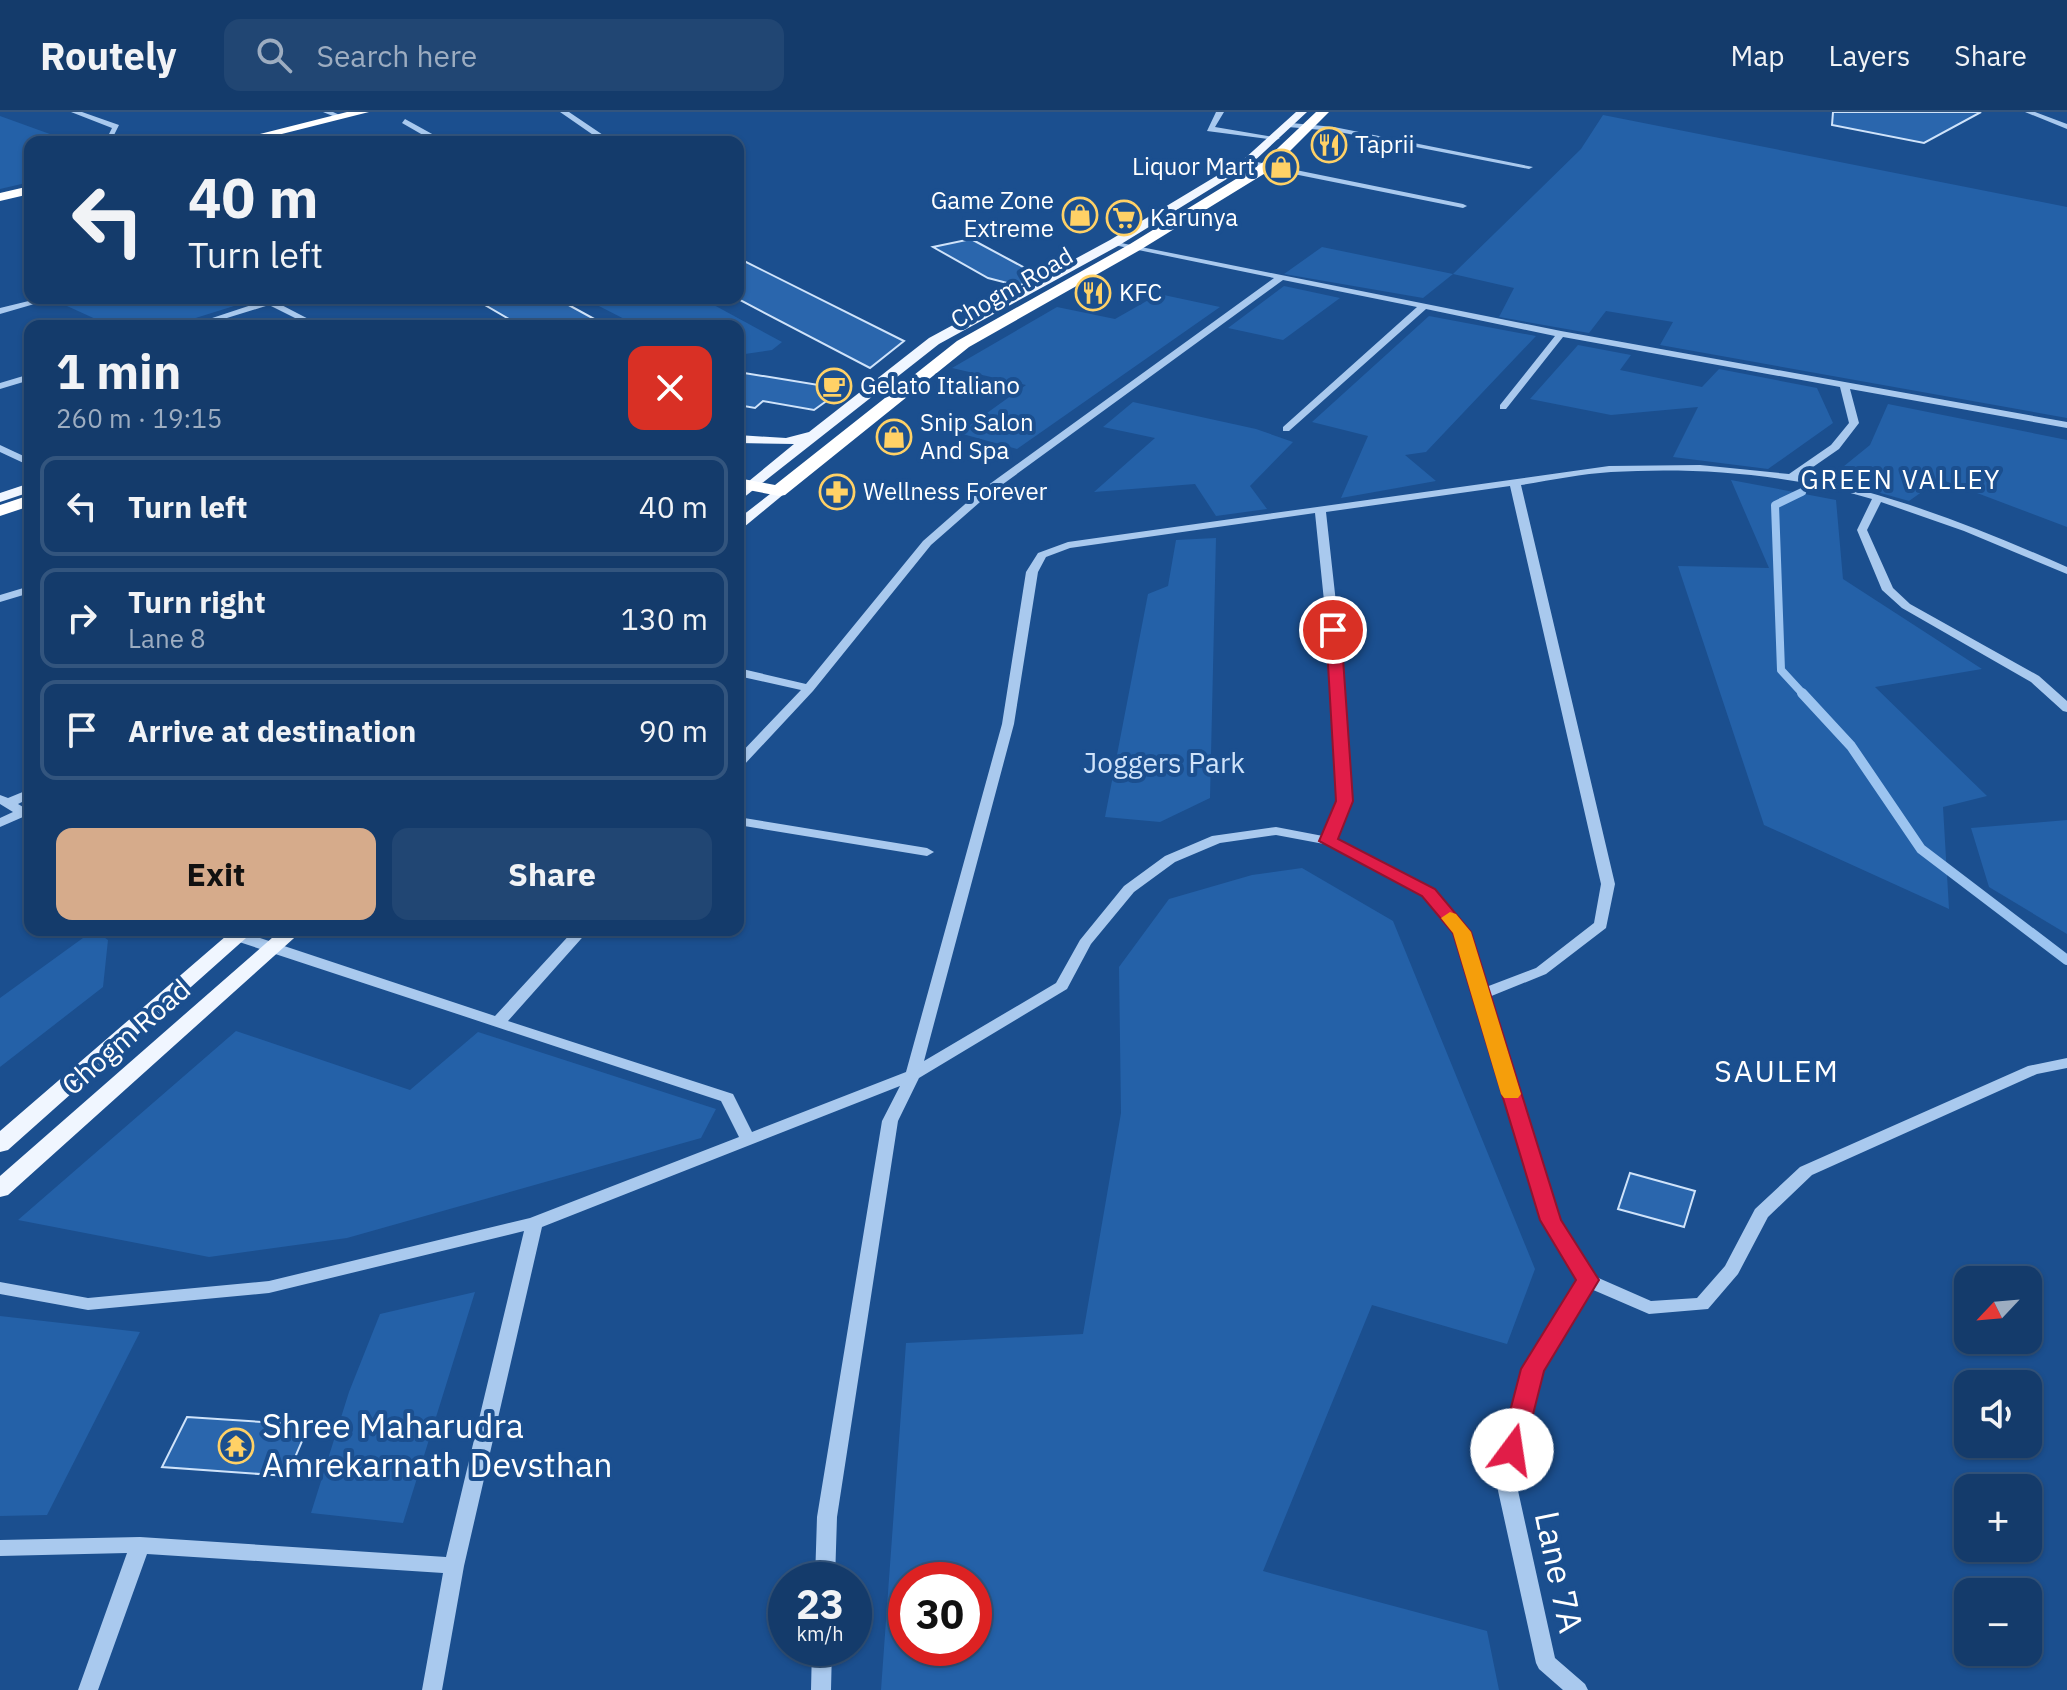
<!DOCTYPE html>
<meta charset="utf-8">
<style>
:root{--surface:#143b6b;--page:#214673;--text:#f1f3f6;--muted:#9dadc1;--line:#33557e;--accent:#d6ab8b}
body{margin:0;font-family:"IBM Plex Sans",sans-serif;background:var(--page);color:var(--text);height:100vh;display:flex;flex-direction:column;font-size:30px;white-space:nowrap}
*{box-sizing:border-box;margin:0}
p{font-size:26px;color:var(--muted)}
.icon{flex:none;width:44px;height:44px;fill:none;stroke:currentColor;stroke-width:2;stroke-linecap:round;stroke-linejoin:round}
.map{position:relative;flex:1;overflow:hidden}
.details{position:absolute;left:24px;top:208px;width:720px;height:616px;display:flex;flex-direction:column;background:var(--surface);border-radius:16px;box-shadow:0 2px 6px #0004,0 0 0 2px var(--line)}
.details>*{flex:none}
.top-card{position:absolute;left:24px;top:24px;width:720px;height:168px;border-radius:16px;box-shadow:0 2px 6px #0004,0 0 0 2px var(--line);background:#143b6b;color:var(--text);overflow:hidden}
.needle{width:52px;rotate:244deg}
.fabs{position:absolute;left:1954px;top:1154px;display:grid;gap:16px}
.fabs a{display:grid;place-items:center;width:88px;height:88px;border-radius:16px;background:var(--surface);box-shadow:0 2px 6px #0004,0 0 0 2px var(--line);font-size:40px}
.speed{position:absolute;left:768px;top:1450px;display:flex;gap:16px;font-size:40px;font-weight:700;text-align:center}
.speed>*{display:grid;place-content:center;width:104px;height:104px;border-radius:50%;background:var(--surface);box-shadow:0 2px 6px #0004,0 0 0 2px var(--line);line-height:1}
.speed small{font-size:20px;font-weight:400}
.speed .limit{border:12px solid #d22;background:#fff;color:#111}
.pin{position:absolute;display:grid;place-items:center;width:68px;height:68px;color:#fff;margin:-34px;border:4px solid #fff;border-radius:50%;box-shadow:0 2px 8px #0007}
.me{position:absolute;width:88px;margin:-44px;rotate:14deg;stroke-linejoin:round;filter:drop-shadow(0 0 6px #0008)}
.turn{display:flex;align-items:center;gap:28px;height:168px;padding:0 32px;font-size:36px}
.turn .icon{width:104px;height:104px;stroke-width:2.5}
.turn b{display:block;font-size:56px;line-height:68px}
.round{display:grid;place-items:center;flex:none;width:84px;height:84px;border-radius:16px;background:var(--page)}
.overview{display:flex;align-items:center;justify-content:space-between;height:136px;padding:0 32px}
h1{font-size:48px;font-weight:700;line-height:60px}
.primary-button{display:flex;gap:16px;margin-top:auto;padding:16px 32px}
.primary-button a{flex:1;height:92px;border-radius:16px;background:var(--accent);color:#111;font-size:32px;font-weight:700;line-height:92px;text-align:center}
.primary-button a+a{background:var(--page);color:var(--text)}
ul{padding:0;list-style:none}
li{display:flex;align-items:center;gap:24px;height:100px;margin:0 16px 12px;padding:0 16px;border:4px solid var(--line);border-radius:16px}
li div{flex:1}
li b{display:block;font-size:30px}
li em{font-style:normal}
header{display:flex;align-items:center;gap:48px;box-sizing:border-box;height:112px;padding:0 40px;background:var(--surface);border-bottom:2px solid var(--line)}
header strong{font-size:38px}
nav{display:flex;gap:44px;margin-inline-start:auto;font-size:28px}
.search{width:560px;height:72px;background:var(--page);display:flex;align-items:center;gap:20px;box-sizing:border-box;padding:0 28px;border-radius:16px;color:var(--muted);font-size:30px}
.map>svg:first-child{display:block}
.green{fill:#2461a8;fill-rule:evenodd}
.lines{fill:none;stroke-linecap:round;stroke-linejoin:round}
.stream-far1{stroke:#9cc4f0;stroke-width:8}
.stream{stroke:#9cc4f0;stroke-width:10}
.building{fill:#2a66ad;stroke:#cfe3fa;stroke-width:2}
.minor{fill:#a9c9ee;fill-rule:evenodd}
.major{fill:#f0f6ff;fill-rule:evenodd}
.highway{fill:#fff;fill-rule:evenodd}
.route{fill:#e11d48;stroke:#92132f;stroke-width:2}
.slow{fill:#f59e0b}
.labels{text-anchor:middle;stroke-width:8;stroke-linejoin:round;paint-order:stroke}
.far-poi-label{font-size:24px;fill:#fff;stroke:#1b4f8f;text-anchor:start}
.far-street-label{font-size:24px;fill:#fff;stroke:#1b4f8f}
.far-neighbourhood-label{font-size:26px;letter-spacing:2px;fill:#fff;stroke:#1b4f8f}
.park-label{font-size:28px;fill:#cfe3fa;stroke:#1b4f8f}
.street-label{font-size:28px;fill:#fff;stroke:#1b4f8f}
.neighbourhood-label{font-size:30px;letter-spacing:2px;fill:#fff;stroke:#1b4f8f}
.near-poi-label{font-size:34px;fill:#fff;stroke:#1b4f8f;text-anchor:start}
.near-street-label{font-size:34px;fill:#fff;stroke:#1b4f8f}
</style>
<header>
<strong>Routely</strong>
<div class="search"><svg class="icon" aria-label="search" viewBox="0 0 24 24"><circle cx="10" cy="10" r="6"/><path d="M15 15l6 6"/></svg>Search here</div>
<nav><a>Map</a><a>Layers</a><a>Share</a></nav>
</header>
<div class="map">
<svg width="2067" height="1578" viewBox="0 0 2067 1578">
<rect width="100%" height="100%" fill="#1b4f8f"/>
<!-- green -->
<path class="green" d="M 1603,3 L 2067,95 L 2067,306 L 1660,233 L 1673,210 L 1606,199 L 1589,221 L 1499,205 L 1514,176 L 1453,162 L 1423,186 L 1284,162 L 1322,135 L 1453,162 L 1581,37 Z
M 0,4 L 72,30 L 30,30 L 30,70 L 0,77 Z
M 1284,174 L 1340,186 L 1283,228 L 1228,216 Z
M 1159,182 L 1220,195 L 1017,337 L 959,321 L 1026,273 L 952,256 L 1057,195 L 1115,207 Z
M 66,186 L 243,186 L 250,189 L 170,214 L 111,214 L 56,189 Z
M 620,186 L 701,186 L 782,230 L 772,238 L 738,243 L 738,214 L 638,214 L 597,193 Z
M 1429,204 L 1536,224 L 1426,340 L 1405,343 L 1436,369 L 1341,386 L 1368,324 L 1312,310 Z
M 1578,233 L 1631,243 L 1620,258 L 1702,275 L 1719,257 L 1817,276 L 1833,311 L 1768,357 L 1673,345 L 1698,295 L 1611,303 L 1530,287 Z
M 1133,290 L 1256,317 L 1293,330 L 1250,374 L 1267,397 L 1216,404 L 1195,372 L 1094,380 L 1155,326 L 1103,315 Z
M 1888,292 L 2067,328 L 2067,415 L 1940,367 L 1909,389 L 1841,370 L 1833,363 L 1870,333 Z
M 1731,368 L 1836,388 L 1843,467 L 1982,557 L 1875,575 L 1987,684 L 1943,695 L 1949,797 L 1764,713 L 1678,454 L 1769,456 Z
M 1216,426 L 1210,686 L 1160,710 L 1105,705 L 1148,482 L 1168,474 L 1176,428 Z
M 2067,708 L 2067,822 L 1989,775 L 1971,716 Z
M 1302,756 L 1393,809 L 1535,1157 L 1507,1232 L 1372,1193 L 1263,1459 L 1487,1519 L 1499,1578 L 881,1578 L 906,1231 L 1083,1222 L 1121,1001 L 1119,855 L 1169,787 L 1252,763 ZM 906,1468 L 974,1468 L 974,1536 L 906,1536 Z
M 94,818 L 108,828 L 103,875 L 0,955 L 0,886 Z
M 236,919 L 410,978 L 478,920 L 716,997 L 701,1026 L 347,1126 L 209,1145 L 18,1108 Z
M 475,1180 L 403,1411 L 311,1401 L 349,1280 L 380,1202 Z
M 0,1204 L 140,1220 L 47,1403 L 0,1404 Z"/>
<g class="lines">
<!-- stream-far1 -->
<path class="stream-far1" d="M 1802,380 L 1775,393 L 1781,558 L 1804,583"/>
<!-- stream -->
<path class="stream" d="M 1802,581 L 1851,634 L 1921,737 L 2067,848"/>
</g>
<!-- building -->
<path class="building" d="M 1833,0 L 1981,0 L 1924,31 L 1832,13 Z
M 971,127 L 1038,163 L 1019,174 L 988,166 L 933,135 Z
M 738,146 L 904,229 L 870,256 L 738,187 Z
M 473,186 L 556,186 L 607,214 L 521,214 Z
M 738,260 L 788,268 L 843,277 L 814,298 L 763,289 L 755,296 L 738,293 Z
M 1630,1061 L 1695,1079 L 1684,1115 L 1618,1097 Z
M 187,1305 L 309,1313 L 287,1364 L 162,1355 Z"/>
<g class="lines">
<!-- minor -->
<path class="minor" d="M 71,0 L 82,0 L 119,13 L 114,23 L 125,30 L 116,30 L 107,26 L 112,16 Z
M 323,0 L 333,0 L 344,5 L 340,7 Z
M 560,0 L 569,0 L 606,25 L 599,27 Z
M 1216,0 L 1224,0 L 1215,15 L 1280,26 L 1276,28 L 1207,19 Z
M 2025,0 L 2035,0 L 2067,12 L 2067,17 Z
M 405,7 L 443,28 L 444,30 L 435,30 L 402,11 Z
M 1291,11 L 1334,15 L 1533,55 L 1529,57 L 1334,19 L 1288,15 Z
M 1247,48 L 1463,92 L 1467,94 L 1463,96 L 1244,52 L 1243,50 Z
M 1111,129 L 1561,219 L 2067,310 L 2067,316 L 1850,277 L 1859,311 L 1839,337 L 1800,364 C 1893,382 1981,417 2067,455 L 2067,462 L 1964,419 L 1881,390 L 1867,418 L 1893,476 L 1910,492 L 2039,564 L 2067,589 L 2067,600 L 2063,599 L 2031,570 L 1902,496 L 1882,478 L 1857,418 L 1872,387 C 1788,362 1699,355 1611,360 C 1581,362 1551,368 1521,373 L 1615,772 L 1606,816 L 1546,862 L 1489,885 L 1559,1108 L 1594,1164 L 1651,1189 L 1697,1186 L 1725,1154 L 1755,1097 L 1800,1055 L 2028,954 L 2067,946 L 2067,956 L 2037,962 L 1812,1063 L 1768,1105 L 1738,1162 L 1708,1197 L 1649,1202 L 1591,1177 L 1542,1258 L 1515,1365 L 1555,1546 L 1585,1572 L 1588,1578 L 1563,1578 L 1539,1557 L 1536,1551 L 1495,1365 L 1524,1257 L 1579,1168 L 1543,1108 L 1455,821 L 1424,784 L 1324,732 L 1276,723 L 1220,731 L 1175,750 L 1134,780 L 1091,832 L 1067,877 L 919,966 L 898,1009 L 837,1405 L 835,1468 L 815,1468 L 817,1405 L 882,1009 L 900,974 L 542,1115 L 464,1454 L 442,1578 L 422,1578 L 443,1461 L 147,1442 L 98,1578 L 78,1578 L 127,1441 L 0,1444 L 0,1428 L 140,1425 L 446,1445 L 524,1119 L 269,1181 L 88,1198 L 0,1182 L 0,1170 L 88,1186 L 269,1169 L 530,1106 L 739,1025 L 721,989 L 233,828 L 218,818 L 236,818 L 495,904 L 574,818 L 589,818 L 508,909 L 733,982 L 752,1020 L 906,960 L 1002,612 L 1026,460 L 1038,441 L 1068,430 L 1609,354 L 1700,353 L 1789,362 L 1831,333 L 1849,311 L 1840,275 L 1563,225 L 1506,297 L 1500,297 L 1500,293 L 1555,224 L 1426,197 L 1289,319 L 1283,319 L 1283,315 L 1417,195 L 1283,168 L 988,383 L 931,433 L 813,579 L 743,654 L 738,655 L 738,644 L 801,578 L 738,564 L 738,556 L 806,572 L 923,429 L 980,379 L 1274,166 L 1114,133 L 1111,133 ZM 1510,374 L 1601,772 L 1594,811 L 1536,856 L 1486,875 L 1469,820 L 1434,778 L 1335,727 L 1351,689 L 1339,518 L 1326,400 ZM 1315,401 L 1327,518 L 1337,689 L 1323,724 L 1276,715 L 1212,724 L 1165,744 L 1124,774 L 1080,828 L 1056,871 L 924,949 L 1014,612 L 1038,460 L 1046,445 L 1070,436 Z
M 41,186 L 55,186 L 0,202 L 0,196 Z
M 270,187 L 322,214 L 311,214 L 269,193 L 201,214 L 188,214 Z
M 30,262 L 30,268 L 0,277 L 0,271 Z
M 0,333 L 30,347 L 30,354 L 0,340 Z
M 30,474 L 30,481 L 0,490 L 0,483 Z
M 30,677 L 30,686 L 18,692 L 30,699 L 30,708 L 23,705 L 0,715 L 0,706 L 13,700 L 0,692 L 0,683 L 8,686 Z
M 738,705 L 927,736 L 934,740 L 927,744 L 738,713 Z
M 812,1536 L 832,1536 L 831,1578 L 811,1578 Z"/>
<!-- major -->
<path class="major" d="M 1296,0 L 1307,0 L 1251,52 L 1118,134 L 939,232 L 738,390 L 738,378 L 794,332 L 738,331 L 738,323 L 786,326 L 809,320 L 929,226 L 1110,128 L 1243,48 Z
M 30,371 L 30,380 L 0,390 L 0,381 Z
M 779,375 L 786,379 L 784,382 L 738,420 L 738,407 Z
M 233,818 L 255,818 L 8,1038 L 0,1040 L 0,1019 Z
M 281,818 L 303,818 L 8,1083 L 0,1085 L 0,1064 Z"/>
<!-- highway -->
<path class="highway" d="M 347,0 L 369,0 L 250,30 L 228,30 Z
M 1316,0 L 1329,0 L 1272,57 L 1140,138 L 969,235 L 785,383 L 779,384 L 738,376 L 738,366 L 775,373 L 957,229 L 1130,132 L 1262,51 Z
M 30,74 L 30,82 L 0,89 L 0,81 Z
M 30,383 L 30,394 L 0,404 L 0,393 Z"/>
</g>
<!-- route -->
<path class="route" d="M 1333,514 L 1341,518 L 1353,689 L 1338,727 L 1435,777 L 1471,820 L 1561,1108 L 1599,1168 L 1544,1259 L 1524,1338 L 1520,1345 L 1512,1348 L 1503,1345 L 1500,1338 L 1521,1257 L 1576,1168 L 1540,1108 L 1453,821 L 1422,784 L 1319,729 L 1336,689 L 1326,518 Z"/>
<!-- slow -->
<path class="slow" d="M 1450,800 L 1456,802 L 1471,820 L 1521,982 L 1518,986 L 1504,986 L 1501,982 L 1453,821 L 1441,806 Z"/>
<!-- icons -->
<defs>
<g id="restaurant-ring" transform="scale(1.8)"><circle r="9.5" fill="#1b4f8f" stroke="#ffd166" stroke-width="1.5"/><path d="M-5-6h1v4h1v-4h1v4h1v-4h1v5L-1.5 .5V6h-2V.5L-5-1ZM5-6V6H3V1.5H1.5Q1.5-4 5-6Z" fill="#ffd166"/></g>
<g id="shop-ring" transform="scale(1.8)"><circle r="9.5" fill="#1b4f8f" stroke="#ffd166" stroke-width="1.5"/><path d="M-5-2.5h2.3a2.7 3.5 0 0 1 5.4 0H5L5.5 6h-11ZM-1.5-2.5h3a1.5 2.3 0 0 0-3 0Z" fill="#ffd166"/></g>
<g id="supermarket-ring" transform="scale(1.8)"><circle r="9.5" fill="#1b4f8f" stroke="#ffd166" stroke-width="1.5"/><path d="M-6-5.5h2.5l.6 2H6L4.5 2H-2.5L-4.4-4H-6ZM-1.5 3.2a1.3 1.3 0 1 0 .1 0ZM3 3.2a1.3 1.3 0 1 0 .1 0Z" fill="#ffd166"/></g>
<g id="cafe-ring" transform="scale(1.8)"><circle r="9.5" fill="#1b4f8f" stroke="#ffd166" stroke-width="1.5"/><path d="M-5.5-4.5H6V0H3Q3 3.5 0 3.5H-2.5Q-5.5 3.5-5.5 0ZM3-3.2v2h1.7v-2ZM-6 4.5H4V6H-6Z" fill="#ffd166"/></g>
<g id="pharmacy-ring" transform="scale(1.8)"><circle r="9.5" fill="#1b4f8f" stroke="#ffd166" stroke-width="1.5"/><path d="M-2-6h4v4h4v4h-4v4h-4v-4h-4v-4h4Z" fill="#ffd166"/></g>
<g id="temple-ring" transform="scale(1.8)"><circle r="9.5" fill="#1b4f8f" stroke="#ffd166" stroke-width="1.5"/><path d="M0-6L5-2H3V0L6.5 2.5H4V6H1.5V3h-3V6H-4V2.5H-6.5L-3 0V-2H-5Z" fill="#ffd166"/></g>
</defs>
<g fill-rule="evenodd">
<use href="#restaurant-ring" x="1329" y="33"/>
<use href="#shop-ring" x="1281" y="55"/>
<use href="#shop-ring" x="1080" y="103"/>
<use href="#supermarket-ring" x="1124" y="106"/>
<use href="#restaurant-ring" x="1093" y="181"/>
<use href="#cafe-ring" x="834" y="274"/>
<use href="#shop-ring" x="894" y="325"/>
<use href="#pharmacy-ring" x="837" y="380"/>
<use href="#temple-ring" x="236" y="1334"/>
</g>
<g class="labels">
<!-- far-poi labels -->
<g class="far-poi-label">
<text x="1355" y="41">Taprii</text>
<text x="1255" y="63" text-anchor="end">Liquor Mart</text>
<text x="1054" y="97" text-anchor="end">Game Zone<tspan x="1054" dy="28">Extreme</tspan></text>
<text x="1150" y="114">Karunya</text>
<text x="1119" y="189">KFC</text>
<text x="860" y="282">Gelato Italiano</text>
<text x="920" y="319">Snip Salon<tspan x="920" dy="28">And Spa</tspan></text>
<text x="863" y="388">Wellness Forever</text>
</g>
<!-- far-street labels -->
<g class="far-street-label">
<text transform="translate(1012 176) rotate(-30)" y="8">Chogm Road</text>
</g>
<!-- far-neighbourhood labels -->
<g class="far-neighbourhood-label">
<text x="1901" y="377">GREEN VALLEY</text>
</g>
<!-- park labels -->
<g class="park-label">
<text x="1164" y="661">Joggers Park</text>
</g>
<!-- street labels -->
<g class="street-label">
<text transform="translate(126 925) rotate(-41)" y="10">Chogm Road</text>
</g>
<!-- neighbourhood labels -->
<g class="neighbourhood-label">
<text x="1777" y="970">SAULEM</text>
</g>
<!-- near-poi labels -->
<g class="near-poi-label">
<text x="262" y="1326">Shree Maharudra<tspan x="262" dy="39">Amrekarnath Devsthan</tspan></text>
</g>
<!-- near-street labels -->
<g class="near-street-label">
<text transform="translate(1559 1460) rotate(78)" y="12">Lane 7A</text>
</g>
</g>
</svg>
<div class="fabs">
<a><svg class="needle" viewBox="-14 -14 28 28"><path d="M0-13l5 13h-10z" fill="#e53935"/><path d="M0 13l5-13h-10z" fill="#9dadc1"/></svg></a>
<a><svg class="icon" aria-label="sound" viewBox="0 0 24 24"><path d="M4 9h4l5-4v14l-5-4H4zM17 9q2 3 0 6"/></svg></a>
<a>+</a>
<a>−</a>
</div>
<div class="speed"><div>23<small>km/h</small></div><div class="limit">30</div></div>
<div class="pin" style="left:1333px;top:518px;background:#d93025"><svg class="icon" aria-label="arrive" viewBox="0 0 24 24"><path d="M6 21V4h12l-3 4 3 4H6"/></svg></div>
<svg class="me" style="left:1512px;top:1338px" viewBox="-20 -20 40 40"><circle r="19" fill="#fff"/><path d="M0-13L10 11 0 6-10 11z" fill="#e11d48"/></svg>
<div class="top-card">
<div class="turn"><svg class="icon" aria-label="left" viewBox="0 0 24 24"><path d="M17 20v-9H6M10 6l-5 5 5 5"/></svg><div><b>40 m</b>Turn left</div></div>
</div>
<section class="details">
<div class="overview"><div><h1>1 min</h1><p>260 m · 19:15</p></div><a class="round" style="background:#d93025;color:#fff"><svg class="icon" aria-label="close" viewBox="0 0 24 24"><path d="M6 6l12 12M18 6L6 18"/></svg></a></div>
<ul>
<li><svg class="icon" aria-label="left" viewBox="0 0 24 24"><path d="M17 20v-9H6M10 6l-5 5 5 5"/></svg><div><b>Turn left</b></div><em>40 m</em></li>
<li><svg class="icon" aria-label="right" viewBox="0 0 24 24"><path d="M7 20v-9h11M14 6l5 5-5 5"/></svg><div><b>Turn right</b><p>Lane 8</p></div><em>130 m</em></li>
<li><svg class="icon" aria-label="arrive" viewBox="0 0 24 24"><path d="M6 21V4h12l-3 4 3 4H6"/></svg><div><b>Arrive at destination</b></div><em>90 m</em></li>
</ul>
<div class="primary-button"><a>Exit</a><a>Share</a></div>
</section>
</div>
